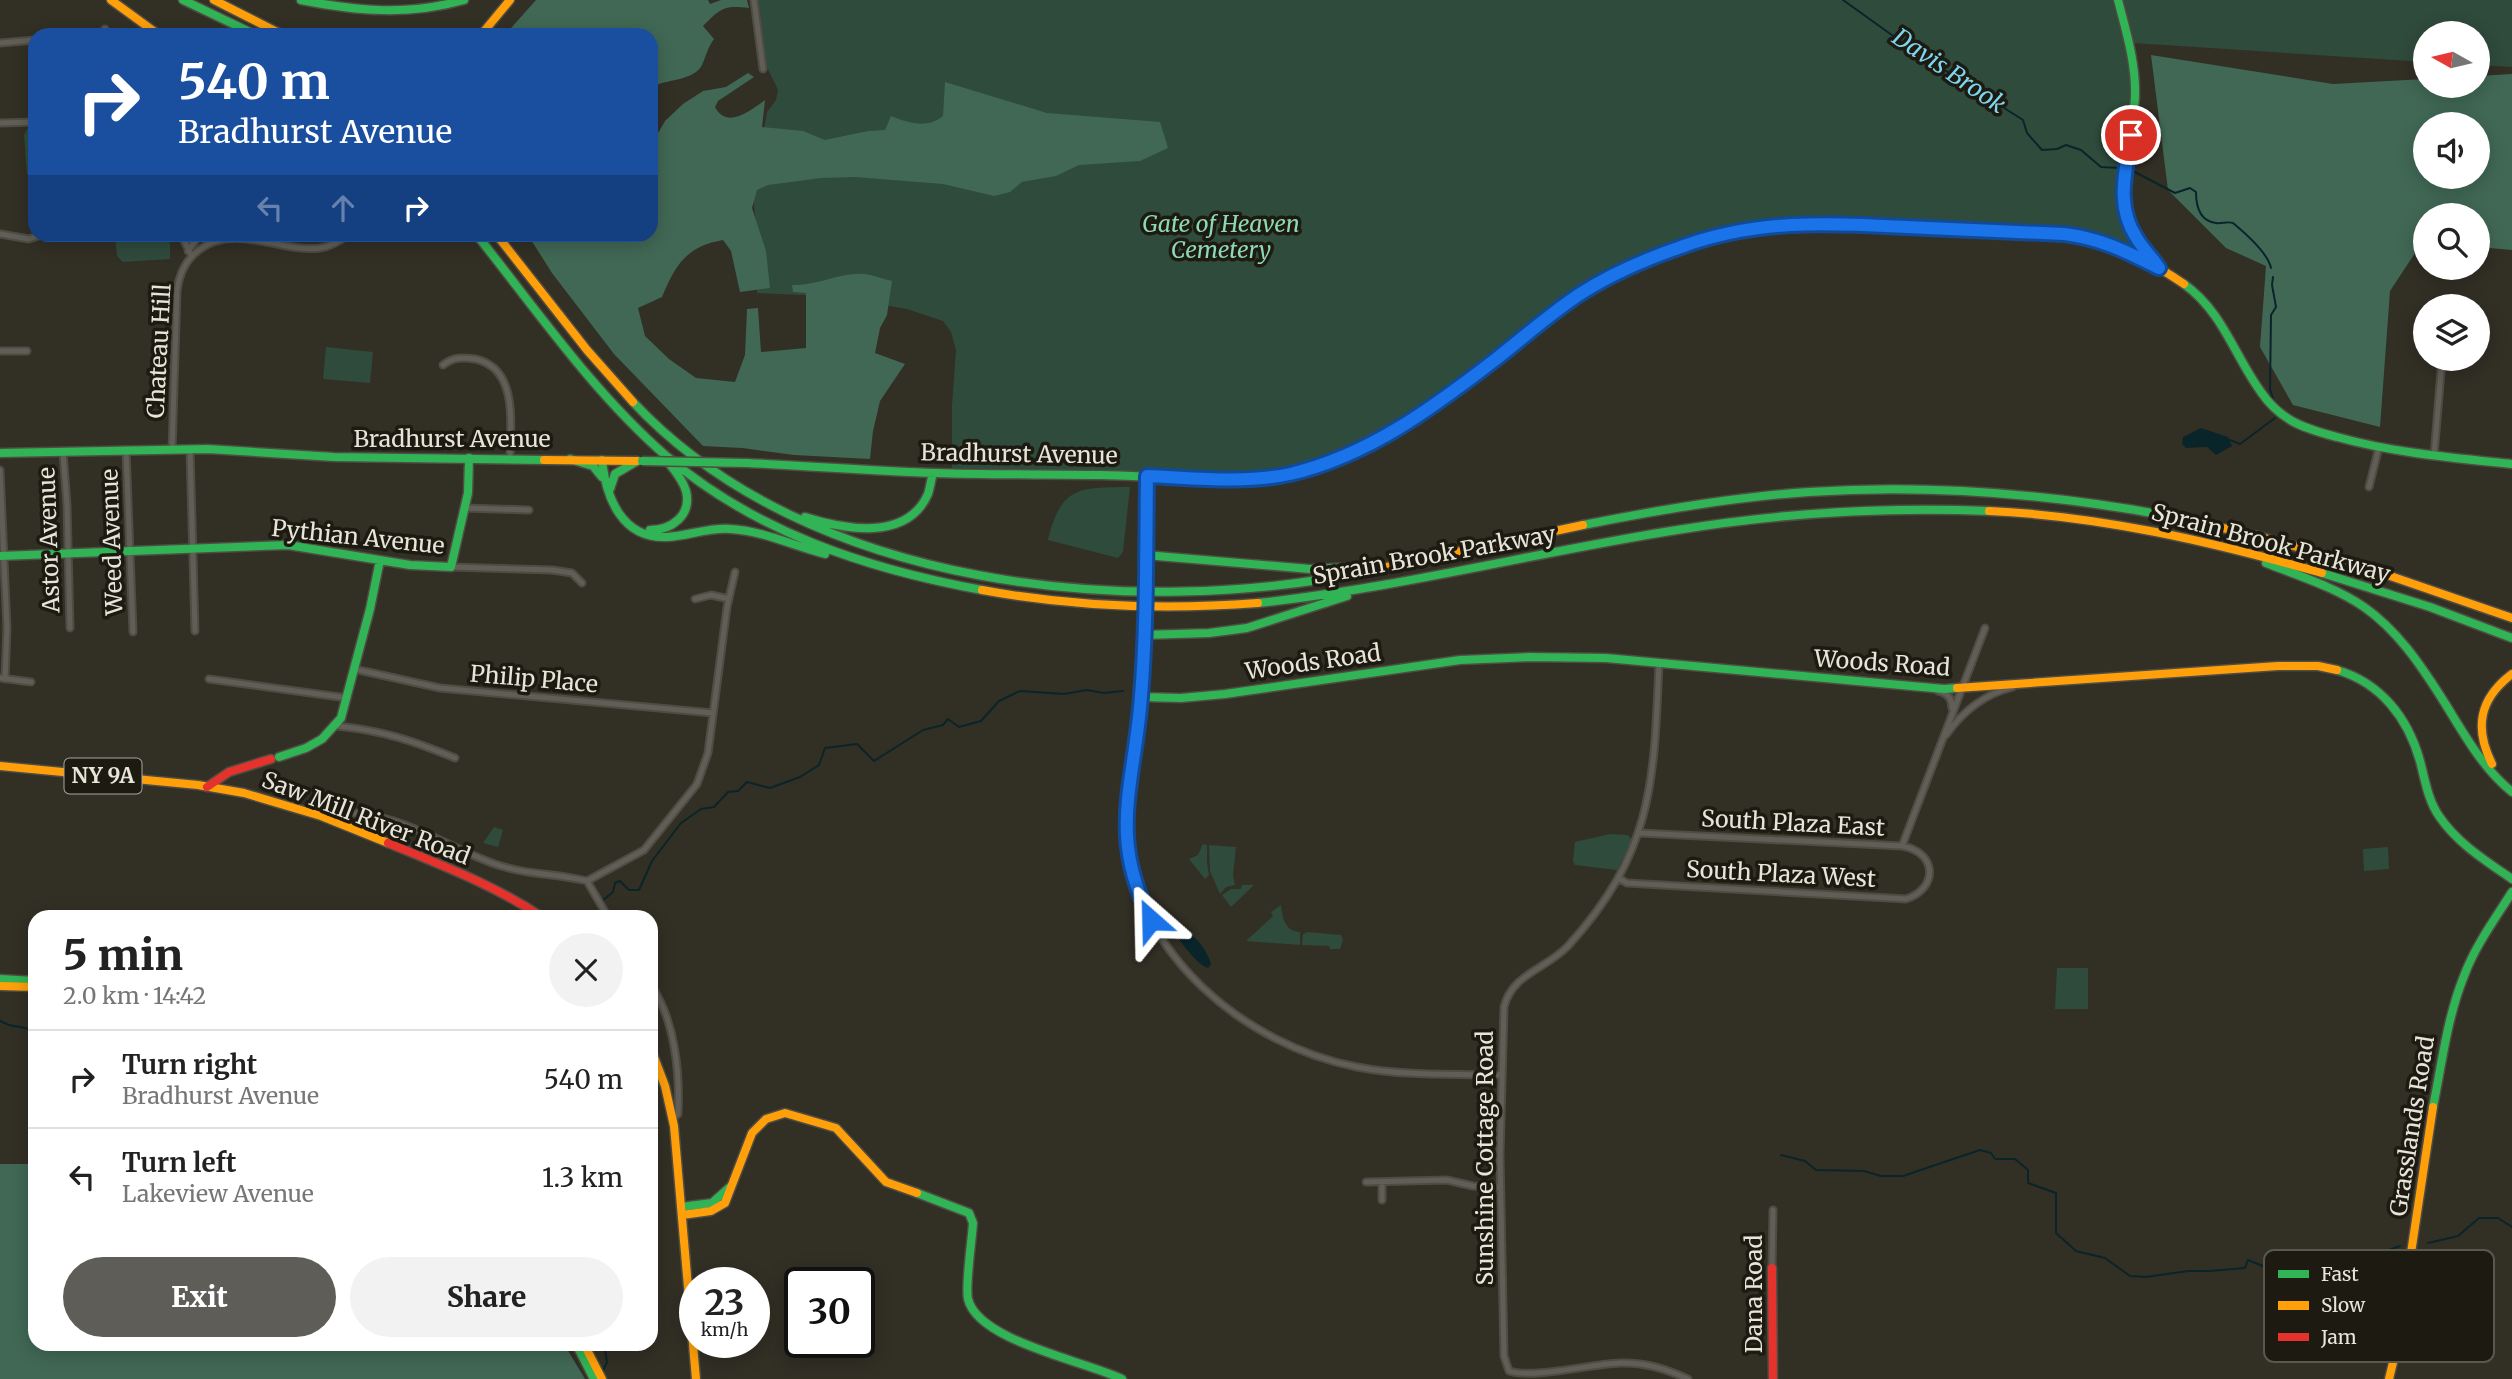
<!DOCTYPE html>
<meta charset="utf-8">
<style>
:root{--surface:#fff;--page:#f2f2f2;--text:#222;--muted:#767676;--line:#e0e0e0;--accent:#5e5d58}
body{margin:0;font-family:Merriweather,serif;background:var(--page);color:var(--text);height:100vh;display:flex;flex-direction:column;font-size:26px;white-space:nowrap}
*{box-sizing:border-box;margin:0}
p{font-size:23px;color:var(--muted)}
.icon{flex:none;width:38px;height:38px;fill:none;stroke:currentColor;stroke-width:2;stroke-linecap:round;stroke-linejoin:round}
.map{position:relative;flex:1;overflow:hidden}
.details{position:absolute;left:28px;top:910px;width:630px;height:441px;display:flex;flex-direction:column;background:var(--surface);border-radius:21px;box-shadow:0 4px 18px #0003}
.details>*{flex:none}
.banner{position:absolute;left:28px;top:28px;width:630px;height:214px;border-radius:21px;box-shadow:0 4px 18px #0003;background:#1a4fa0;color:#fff;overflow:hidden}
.needle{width:46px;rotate:278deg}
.fabs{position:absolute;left:2413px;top:21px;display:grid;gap:14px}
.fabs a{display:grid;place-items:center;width:77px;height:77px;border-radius:50%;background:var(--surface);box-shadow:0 4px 18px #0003;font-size:35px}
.speed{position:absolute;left:679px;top:1267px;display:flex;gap:14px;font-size:35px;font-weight:700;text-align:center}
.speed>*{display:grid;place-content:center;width:91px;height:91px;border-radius:50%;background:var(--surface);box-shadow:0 4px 18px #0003;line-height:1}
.speed small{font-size:18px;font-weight:400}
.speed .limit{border:4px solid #111;border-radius:10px;background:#fff;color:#111}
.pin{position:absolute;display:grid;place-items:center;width:60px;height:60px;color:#fff;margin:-30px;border:4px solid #fff;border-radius:50%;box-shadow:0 2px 7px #0007}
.me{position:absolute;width:77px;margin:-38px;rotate:335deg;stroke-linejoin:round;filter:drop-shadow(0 0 5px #0008)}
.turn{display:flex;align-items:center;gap:24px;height:147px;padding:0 35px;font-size:32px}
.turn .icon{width:91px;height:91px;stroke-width:2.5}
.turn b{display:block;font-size:49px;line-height:60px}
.lanes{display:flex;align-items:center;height:66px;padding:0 35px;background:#0003;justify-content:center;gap:35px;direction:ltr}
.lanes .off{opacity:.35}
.round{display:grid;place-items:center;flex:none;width:74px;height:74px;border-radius:37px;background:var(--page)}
.head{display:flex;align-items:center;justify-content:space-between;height:119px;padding:0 35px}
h1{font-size:42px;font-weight:800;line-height:52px}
.action{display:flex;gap:14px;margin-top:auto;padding:14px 35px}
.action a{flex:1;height:80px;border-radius:42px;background:var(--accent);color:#fff;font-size:28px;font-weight:800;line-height:80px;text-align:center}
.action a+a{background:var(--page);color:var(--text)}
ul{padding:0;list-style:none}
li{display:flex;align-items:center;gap:21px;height:98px;padding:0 35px;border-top:2px solid var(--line)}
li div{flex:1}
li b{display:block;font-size:26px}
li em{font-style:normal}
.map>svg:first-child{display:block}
.green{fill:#2f4b3c}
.forest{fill:#416855;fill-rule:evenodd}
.water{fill:#0a252a}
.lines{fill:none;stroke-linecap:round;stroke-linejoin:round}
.stream{stroke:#0a252a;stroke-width:2}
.street-casing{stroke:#4f4c43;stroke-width:9}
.fast-casing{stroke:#4f4c43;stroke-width:11}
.slow-casing{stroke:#4f4c43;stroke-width:11}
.jam-casing{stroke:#4f4c43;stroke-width:11}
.street{stroke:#605e57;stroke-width:5}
.fast{stroke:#30b455;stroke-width:8}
.slow{stroke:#ff9f0a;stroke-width:8}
.jam{stroke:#e5322d;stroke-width:8}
.fast-bridge-casing{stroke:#4f4c43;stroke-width:11;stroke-linecap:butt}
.fast-bridge{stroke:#30b455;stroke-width:8}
.route-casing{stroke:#114b97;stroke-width:18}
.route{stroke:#1a73e8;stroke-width:12}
.labels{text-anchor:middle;stroke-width:7;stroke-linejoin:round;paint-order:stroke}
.shield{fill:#1d1a12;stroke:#aaa79d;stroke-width:2}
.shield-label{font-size:21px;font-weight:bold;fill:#e7e4d8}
.park-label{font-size:23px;font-style:italic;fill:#8dd9b5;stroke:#1d1a12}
.street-label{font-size:23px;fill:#e7e4d8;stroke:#1d1a12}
.water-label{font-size:24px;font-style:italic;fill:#7dd6ee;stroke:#1d1a12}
.key{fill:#1d1a12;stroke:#5a574d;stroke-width:2}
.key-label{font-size:19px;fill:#e7e4d8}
</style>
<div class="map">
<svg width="2512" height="1379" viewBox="0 0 2512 1379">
<rect width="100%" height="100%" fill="#322f25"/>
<!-- green -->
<path class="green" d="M 756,0 L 2113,0 L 2128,58 L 2133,97 L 2120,201 L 2124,221 L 2145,254 L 2144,257 L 2113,239 L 2071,231 L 1812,219 L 1743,225 L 1687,240 L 1638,259 L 1609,273 L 1579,289 L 1427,405 L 1361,446 L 1325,461 L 1278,471 L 1218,475 L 952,468 L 952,405 L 956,350 L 951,332 L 943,321 L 907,309 L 873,303 L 804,295 L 757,293 L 756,225 L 753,196 L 767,112 L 776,100 L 778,90 L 765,63 L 760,13 Z
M 2123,0 L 2512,0 L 2512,67 L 2478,65 L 2478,33 L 2426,33 L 2425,62 L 2133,43 Z
M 27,129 L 35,129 L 35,173 L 27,174 L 24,135 Z
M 115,235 L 165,235 L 170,244 L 170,259 L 123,262 L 117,256 Z
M 326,347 L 373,352 L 370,383 L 323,379 Z
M 1130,487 L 1123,552 L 1118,558 L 1048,540 C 1061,485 1080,488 1130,487 Z
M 494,827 L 503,830 L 498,847 L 483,843 Z
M 1610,834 L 1628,835 L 1632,840 L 1617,870 L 1575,865 L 1573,861 L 1575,842 Z
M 1203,844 L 1207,845 L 1207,863 L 1209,875 L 1205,879 L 1189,859 L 1198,855 Z
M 1209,845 L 1236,847 L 1233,875 L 1235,885 L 1226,887 L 1220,894 L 1210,871 Z
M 2388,847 L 2389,869 L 2364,871 L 2363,849 Z
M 1242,885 L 1254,885 L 1231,907 L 1222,895 L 1231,889 L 1241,889 Z
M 1281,905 C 1282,918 1285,931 1300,932 L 1300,945 L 1246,941 L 1273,916 L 1271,912 Z
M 1308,932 L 1341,935 L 1343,940 L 1340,949 L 1330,949 L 1329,946 L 1302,945 L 1303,934 Z
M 2057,968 L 2088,968 L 2088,1009 L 2055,1009 Z"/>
<!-- forest -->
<path class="forest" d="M 536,0 L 708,0 L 710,4 L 721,0 L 747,0 L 749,8 C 724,5 721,8 703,26 L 714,39 C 708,47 706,56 702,65 C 693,82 666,78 651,88 L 651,35 L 505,35 Z
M 2151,55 L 2333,84 L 2425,79 L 2426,86 L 2478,86 L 2478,76 L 2512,74 L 2512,250 L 2478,247 L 2478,215 L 2426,215 L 2425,244 L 2421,244 L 2390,291 L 2380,427 L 2293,405 L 2260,347 L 2266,266 L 2226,248 L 2168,190 ZM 2426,124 L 2478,124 L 2478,177 L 2426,177 Z
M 748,73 L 754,77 L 718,101 L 715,107 C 727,130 751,110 765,100 L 762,127 L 803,131 L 825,140 L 868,131 L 885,130 L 891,116 C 909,123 927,129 943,116 L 945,82 L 1047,113 L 1160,122 L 1168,148 L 1140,161 L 1079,165 L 1056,176 L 1022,182 L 1010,192 L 994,196 L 943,184 L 855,177 L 821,178 L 768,185 L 757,190 L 752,208 L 766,251 L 770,288 L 740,292 L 731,251 L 723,240 C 686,246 675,266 662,297 L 638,308 L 645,336 L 669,359 L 696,378 L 735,382 L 745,355 L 747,309 L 758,308 L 761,352 L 806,348 L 806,293 L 793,292 L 792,285 C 817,286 840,272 865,274 C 874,275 883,279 892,281 L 887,315 L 880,328 L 875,353 L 905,364 L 880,401 L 873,431 L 870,459 L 794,455 L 742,448 L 703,446 L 614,354 L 552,273 L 528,235 L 651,234 L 651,137 L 654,140 L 665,121 L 683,104 L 703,91 L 726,87 Z
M 0,1164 L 35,1164 L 35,1344 L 564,1344 L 585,1379 L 0,1379 Z"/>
<!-- water -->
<path class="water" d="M 2201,428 L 2228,437 L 2232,446 L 2216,455 L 2207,447 L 2186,448 L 2182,444 L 2183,437 Z
M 1170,914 C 1185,932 1203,938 1211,964 L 1208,968 C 1195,964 1167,927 1170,914 Z"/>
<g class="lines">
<!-- stream -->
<path class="stream" d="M 1843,0 L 1910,48 L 2023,120 L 2027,133 L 2042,150 L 2057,149 L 2066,145 L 2081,150 L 2101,167 L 2120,168
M 2131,170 L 2175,193 L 2190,188 L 2196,192 C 2196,204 2199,221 2216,223 C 2222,224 2227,221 2233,223 C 2245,233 2268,253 2271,268
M 2273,277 L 2272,285 L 2276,307 L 2271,315 L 2270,389 L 2274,402
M 2230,440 L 2240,444 L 2275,418
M 602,901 L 613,892 L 615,883 L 620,881 L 629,890 L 639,890 L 652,861 L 681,823 L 701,809 L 714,807 L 728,792 L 738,791 L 747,782 L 770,788 L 800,777 L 819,765 L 825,748 L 857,744 L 874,761 L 923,730 L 943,725 L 948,719 L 959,727 L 981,721 L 999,701 L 1020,691 L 1064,694 L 1087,690 L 1104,693 L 1123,691
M 0,1021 L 9,1025 L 35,1030
M 1781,1155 L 1805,1161 L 1816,1170 L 1864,1171 L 1881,1176 L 1903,1176 L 1980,1150 L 1991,1153 L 1995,1159 L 2015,1159 L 2028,1170 L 2028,1183 L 2056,1193 L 2056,1233 L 2076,1251 L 2105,1258 L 2130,1276 L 2146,1277 L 2188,1271 L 2209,1271 L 2245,1268 L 2248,1260 L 2263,1266 L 2316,1265 L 2334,1270 L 2400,1246
M 2428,1243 L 2458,1236 L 2479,1218 L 2498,1218 L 2512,1227
M 602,1373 L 607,1362 L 604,1344"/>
<!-- street casing -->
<g class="street-casing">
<path id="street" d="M 754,0 L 763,69
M 102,35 L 105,29
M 0,43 L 35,40
M 0,123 L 35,122
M 0,234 L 29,239 L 44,234
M 181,234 L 191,255
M 188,251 L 200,234
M 2461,306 L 2468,303
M 0,351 L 27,351
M 443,365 C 453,357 463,357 475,359 C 519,368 510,425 510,459
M 126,450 L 133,632
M 172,450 L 177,291 C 179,275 185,260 199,250 C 235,222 280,253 320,248 C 331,247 340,241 349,234
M 190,450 L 195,631
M 63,452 L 67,505 L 70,628
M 2434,456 L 2442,359
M 0,470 L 7,628 L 5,679
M 2369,487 L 2379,447
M 465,508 L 529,510
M 451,567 L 552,570 L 572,573 L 582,583
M 695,599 L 711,595 L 729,599
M 1659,663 C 1654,782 1653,853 1568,946 C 1546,969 1512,974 1504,1007 L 1500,1156 L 1504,1356 L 1509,1371 C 1532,1379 1591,1364 1620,1363 C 1645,1362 1666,1369 1688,1379
M 354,669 L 440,688 L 713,713
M 0,678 L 31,682
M 209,679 L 347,698
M 1938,691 C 1948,693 1952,699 1952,708
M 1141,697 C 1135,741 1123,789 1126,834 C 1134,954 1245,1045 1357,1067 C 1404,1076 1453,1074 1500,1075
M 337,726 C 384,731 411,740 455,758
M 1946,735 C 1963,711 1984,694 2013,687
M 334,822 L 339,813 C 394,810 443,845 492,863 C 524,875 554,873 587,881 L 608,917
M 1902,846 L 1985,628
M 1618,878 L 1627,883 L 1906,899 C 1939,888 1937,852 1902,846 L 1640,833
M 587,881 L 644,850 L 697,784 L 708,753 L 727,607 L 735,572
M 651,985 C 675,1020 680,1073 678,1114 L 672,1119
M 1366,1182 L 1447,1180 L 1473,1186 L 1500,1187
M 1382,1182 L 1382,1200
M 1772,1268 L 1773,1210"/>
</g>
<!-- fast casing -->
<g class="fast-casing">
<path id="fast" d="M 183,0 L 256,35
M 301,0 C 357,11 408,16 464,0
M 2118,0 C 2126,31 2136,63 2135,96 C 2133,141 2113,187 2132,231 C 2138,244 2149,254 2157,266
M 476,234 C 536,309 592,391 665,455 C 755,532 867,569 982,590
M 2184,284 C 2223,312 2234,355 2261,392 C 2269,404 2280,414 2292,421 C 2306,429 2322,433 2337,437 C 2394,453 2454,458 2512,464
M 633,402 C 808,589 1134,621 1373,570
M 0,453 L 208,449 L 334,457 L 544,460
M 570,459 L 593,466 L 602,477
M 602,460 C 606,498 622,539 667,537 C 688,536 709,527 731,529 C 763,531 794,546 825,554
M 747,463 C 810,466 874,471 937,473 C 991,475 1046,474 1101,475 C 1185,477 1271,489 1351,455 C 1444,414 1511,334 1598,284
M 610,489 L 615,474 L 637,461
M 805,517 C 843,529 907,542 928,494 C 930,488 931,480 933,473
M 1583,525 C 1658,510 1733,497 1809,492 C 1930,484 2051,494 2169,516
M 650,530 C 672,530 692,515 686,491 C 683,480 675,471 668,462
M 1145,555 L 1310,569 L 1359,567
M 0,556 L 288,545 L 410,565 L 451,567 L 468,493 L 469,458
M 1145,559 L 1148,476
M 2266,563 C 2299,576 2335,587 2364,607 C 2397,630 2420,664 2441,697 C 2462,730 2481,767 2512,792
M 2322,573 L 2430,607 L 2512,638
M 1258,603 C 1399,588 1537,552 1677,530 C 1780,513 1884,507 1989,511
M 1143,634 L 1141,697 L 1181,698 L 1225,694 L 1460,660 L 1529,657 L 1606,658 L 1944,689 L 1957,688
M 1143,635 L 1209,633 L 1247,628 L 1347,596
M 2337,670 C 2381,683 2408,718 2420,761 C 2425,780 2428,800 2439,816 C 2457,843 2486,861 2512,879
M 279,757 L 306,748 L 322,739 L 341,718 L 370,609 L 380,560
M 0,979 L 35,981
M 2433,1107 C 2442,1063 2447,1018 2464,976 C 2475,946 2495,919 2512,892
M 917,1193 L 969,1213 L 973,1223 C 972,1240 965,1285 968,1299 C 978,1341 1085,1361 1122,1379
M 681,1207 L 712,1203 L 730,1187
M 576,1344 L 594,1379"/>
</g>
<!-- slow casing -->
<g class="slow-casing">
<path id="slow" d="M 111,0 L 159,35
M 214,0 L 283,35
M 481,35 L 510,0
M 1823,223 L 2064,235 C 2108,242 2148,259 2184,284
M 496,234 L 587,350 L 633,402
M 544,460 L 637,461
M 1989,511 C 2102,516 2213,542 2322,573
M 2169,516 L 2254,535 L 2341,559 L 2512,618
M 1373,570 L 1583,525
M 982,590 C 1074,607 1165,610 1258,603
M 1957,688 L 2278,666 L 2318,666 L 2337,670
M 2492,764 C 2474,728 2479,699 2512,674
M 0,766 L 198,785 L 244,793 L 321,816 L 388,843
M 0,986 L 35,987
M 651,1049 L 665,1086 L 674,1126 L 696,1379
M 682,1215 L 711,1211 L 725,1203 L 752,1133 L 766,1119 L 785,1113 L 836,1128 L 886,1182 L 917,1193
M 584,1344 L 602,1379
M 2389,1379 L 2397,1346 L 2433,1107"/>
</g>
<!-- jam casing -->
<g class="jam-casing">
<path id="jam" d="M 1598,284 C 1666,244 1744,222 1823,223
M 207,787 L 229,772 L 271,759
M 388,843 C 441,865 494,885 542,917
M 1772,1268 L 1773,1379"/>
</g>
<!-- street -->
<use href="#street" class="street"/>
<!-- fast -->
<use href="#fast" class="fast"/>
<!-- slow -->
<use href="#slow" class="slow"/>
<!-- jam -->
<use href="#jam" class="jam"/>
<!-- fast-bridge casing -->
<g class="fast-bridge-casing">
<path id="fast-bridge" d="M 642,461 L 747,463
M 1143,634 L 1145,559"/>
</g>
<!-- fast-bridge -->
<use href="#fast-bridge" class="fast-bridge"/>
</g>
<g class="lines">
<!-- route casing -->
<g class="route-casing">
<path id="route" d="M 1151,920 C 1107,834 1135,783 1141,696 C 1147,623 1146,549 1147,476 C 1195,478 1243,484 1290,474 C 1368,456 1434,407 1496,359 C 1524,337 1551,313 1580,294 C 1611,274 1646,259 1681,247 C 1757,219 1827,223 1906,227 C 1958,229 2011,232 2064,234 C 2100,238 2127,252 2159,268 C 2152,257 2142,248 2136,237 C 2115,204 2126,171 2131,135"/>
</g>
<!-- route -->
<use href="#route" class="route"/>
</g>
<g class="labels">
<!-- shield labels -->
<rect class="shield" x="64.5" y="758.5" width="77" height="35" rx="5"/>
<g class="shield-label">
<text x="103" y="783">NY 9A</text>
</g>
<!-- park labels -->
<g class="park-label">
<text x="1221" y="232">Gate of Heaven<tspan x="1221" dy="26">Cemetery</tspan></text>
</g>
<!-- street labels -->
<g class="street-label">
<text transform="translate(159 351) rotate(-87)" y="8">Chateau Hill</text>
<text x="452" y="447">Bradhurst Avenue</text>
<text transform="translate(1019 454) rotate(1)" y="8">Bradhurst Avenue</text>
<text transform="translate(358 537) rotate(6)" y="8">Pythian Avenue</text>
<text transform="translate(49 540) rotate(-92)" y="8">Astor Avenue</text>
<text transform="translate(112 542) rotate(-92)" y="8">Weed Avenue</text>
<text transform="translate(2271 543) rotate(15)" y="8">Sprain Brook Parkway</text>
<text transform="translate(1434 555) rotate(-10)" y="8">Sprain Brook Parkway</text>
<text transform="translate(1313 662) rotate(-8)" y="8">Woods Road</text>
<text transform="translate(1882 663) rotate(4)" y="8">Woods Road</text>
<text transform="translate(534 679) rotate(5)" y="8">Philip Place</text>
<text transform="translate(366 818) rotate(21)" y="8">Saw Mill River Road</text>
<text transform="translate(1793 823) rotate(3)" y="8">South Plaza East</text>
<text transform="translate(1781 874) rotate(3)" y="8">South Plaza West</text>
<text transform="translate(2412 1126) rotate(-81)" y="8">Grasslands Road</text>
<text transform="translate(1485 1158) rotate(-90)" y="8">Sunshine Cottage Road</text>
<text transform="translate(1754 1294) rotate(-90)" y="8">Dana Road</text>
</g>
<!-- water labels -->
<g class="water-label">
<text transform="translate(1949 71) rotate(34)" y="8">Davis Brook</text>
</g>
</g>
<!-- legend -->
<rect x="2264" y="1250" width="230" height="112" rx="10" class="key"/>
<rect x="2278" y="1270" width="31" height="8" fill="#30b455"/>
<rect x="2278" y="1301" width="31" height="9" fill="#ff9f0a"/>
<rect x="2278" y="1333" width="31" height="8" fill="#e5322d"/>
<g class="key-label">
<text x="2321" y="1281">Fast</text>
<text x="2321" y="1312">Slow</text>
<text x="2321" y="1344">Jam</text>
</g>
</svg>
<div class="fabs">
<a><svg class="needle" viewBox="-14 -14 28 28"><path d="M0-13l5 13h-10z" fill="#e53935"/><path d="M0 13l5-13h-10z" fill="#767676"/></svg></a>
<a><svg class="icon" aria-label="sound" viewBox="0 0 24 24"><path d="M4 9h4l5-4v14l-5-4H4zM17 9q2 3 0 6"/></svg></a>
<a><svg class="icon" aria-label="search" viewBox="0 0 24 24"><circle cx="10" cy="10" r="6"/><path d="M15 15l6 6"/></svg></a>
<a><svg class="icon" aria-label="layers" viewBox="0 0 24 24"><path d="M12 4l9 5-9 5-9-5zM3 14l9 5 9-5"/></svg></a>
</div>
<div class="speed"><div>23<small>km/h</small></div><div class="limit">30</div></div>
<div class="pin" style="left:2131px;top:135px;background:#d93025"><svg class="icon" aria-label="arrive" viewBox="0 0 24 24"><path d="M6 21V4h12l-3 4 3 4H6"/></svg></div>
<svg class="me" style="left:1151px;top:920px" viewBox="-20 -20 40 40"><path d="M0-17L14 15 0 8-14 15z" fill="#1a73e8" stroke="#fff" stroke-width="4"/></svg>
<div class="banner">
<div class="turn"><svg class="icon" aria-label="right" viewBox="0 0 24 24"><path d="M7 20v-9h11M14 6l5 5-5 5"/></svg><div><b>540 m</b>Bradhurst Avenue</div></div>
<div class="lanes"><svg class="icon off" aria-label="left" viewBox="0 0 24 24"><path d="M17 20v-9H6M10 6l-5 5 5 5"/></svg><svg class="icon off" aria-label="ahead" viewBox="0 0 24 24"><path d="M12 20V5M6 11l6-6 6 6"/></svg><svg class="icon" aria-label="right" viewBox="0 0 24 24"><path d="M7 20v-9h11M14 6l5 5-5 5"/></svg></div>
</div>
<section class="details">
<div class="head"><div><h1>5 min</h1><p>2.0 km · 14:42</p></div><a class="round"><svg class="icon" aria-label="close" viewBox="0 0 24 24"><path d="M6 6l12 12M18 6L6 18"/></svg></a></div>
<ul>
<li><svg class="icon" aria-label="right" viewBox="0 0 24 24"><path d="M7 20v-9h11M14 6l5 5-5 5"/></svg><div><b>Turn right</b><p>Bradhurst Avenue</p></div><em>540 m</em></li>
<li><svg class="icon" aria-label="left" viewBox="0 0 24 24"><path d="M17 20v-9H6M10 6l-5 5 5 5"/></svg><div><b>Turn left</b><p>Lakeview Avenue</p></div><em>1.3 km</em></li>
</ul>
<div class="action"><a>Exit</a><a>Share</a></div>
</section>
</div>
